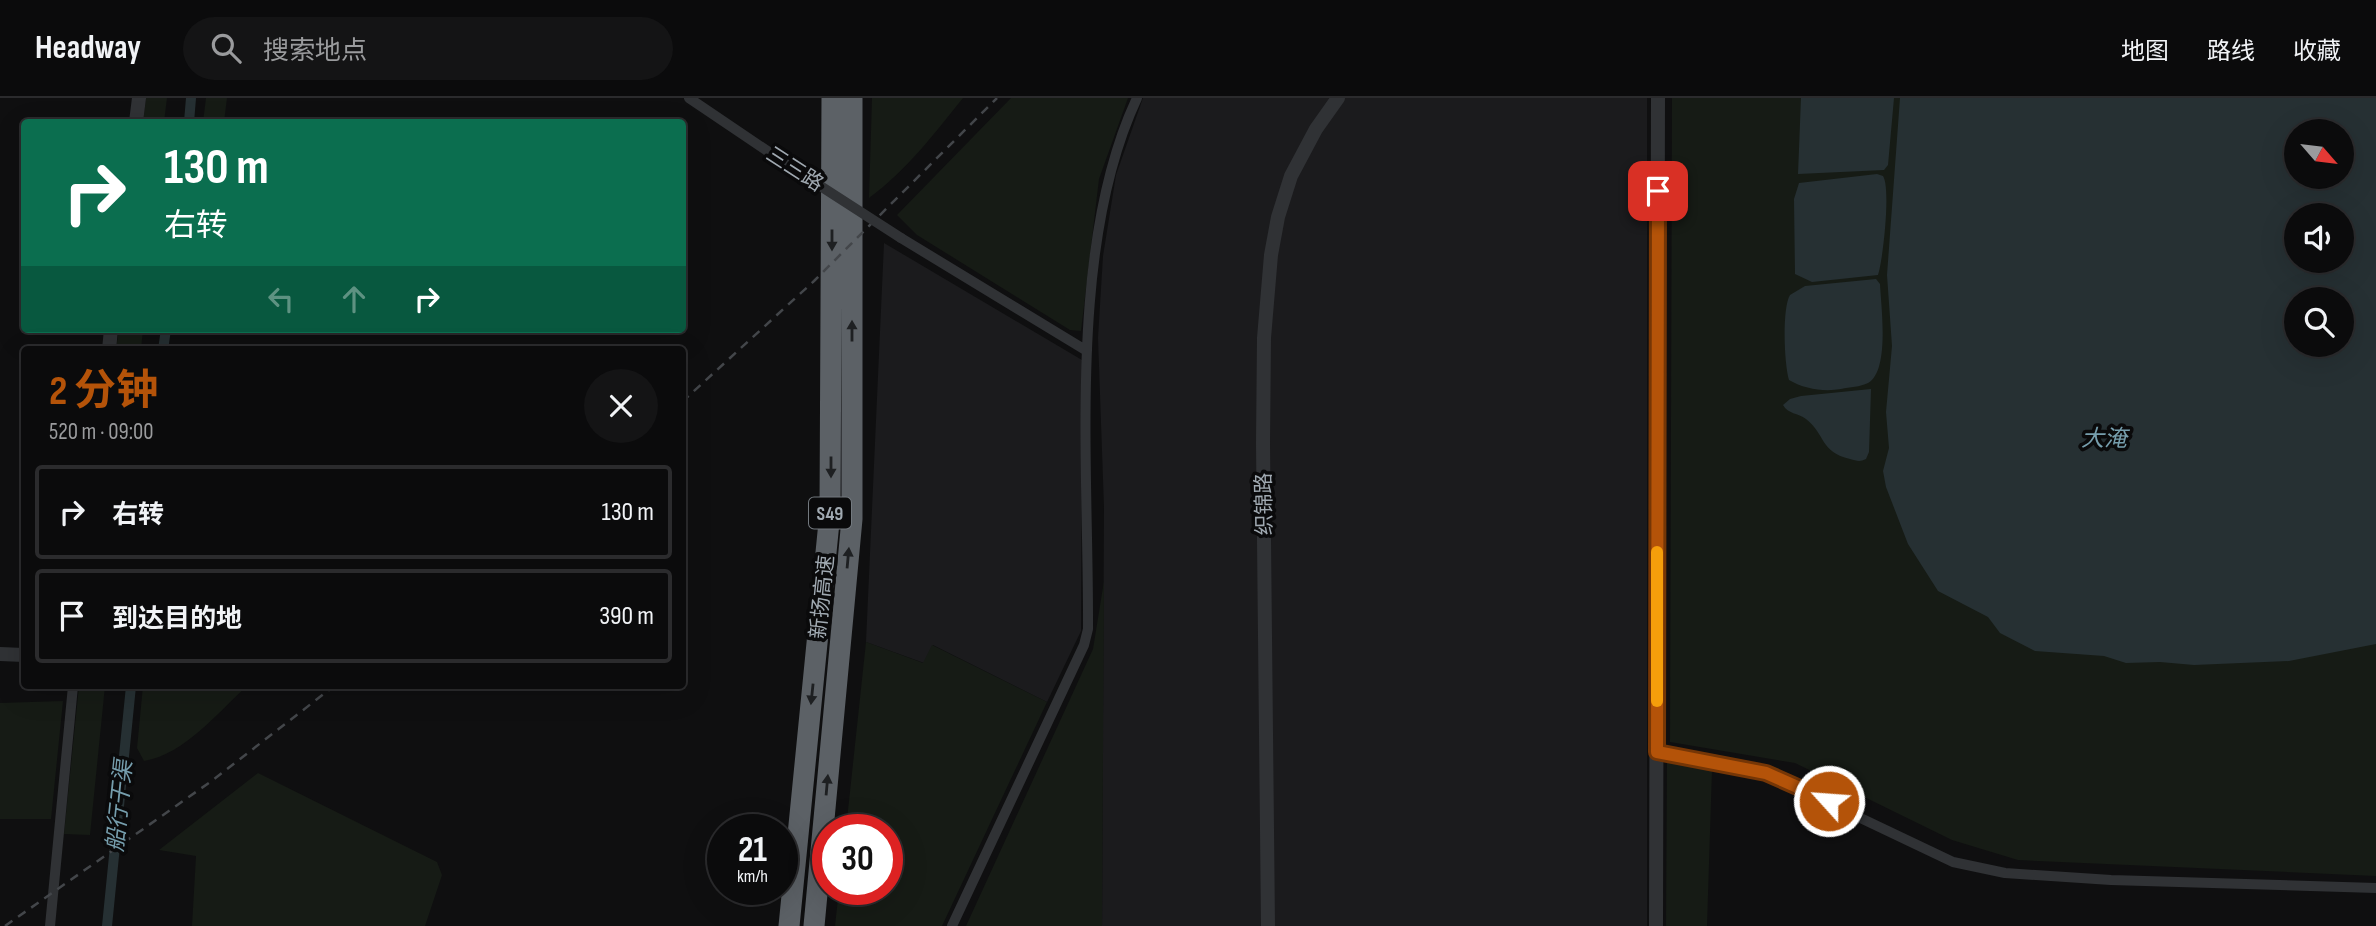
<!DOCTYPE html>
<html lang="zh">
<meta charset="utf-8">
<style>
:root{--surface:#0b0b0c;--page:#141415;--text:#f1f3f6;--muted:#9a9b9d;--line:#2b2b2d;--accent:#b45309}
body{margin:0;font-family:"Sofia Sans Condensed","Noto Sans SC",sans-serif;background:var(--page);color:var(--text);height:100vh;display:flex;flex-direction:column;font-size:26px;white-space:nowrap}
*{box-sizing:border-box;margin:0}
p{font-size:23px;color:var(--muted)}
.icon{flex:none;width:38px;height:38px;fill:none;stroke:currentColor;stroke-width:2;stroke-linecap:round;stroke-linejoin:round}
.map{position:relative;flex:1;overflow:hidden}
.details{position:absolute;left:21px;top:248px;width:665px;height:343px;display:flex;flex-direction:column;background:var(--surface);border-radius:7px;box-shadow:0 7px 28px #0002,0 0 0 2px var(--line)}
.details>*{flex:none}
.hud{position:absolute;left:21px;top:21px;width:665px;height:214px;border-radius:7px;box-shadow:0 7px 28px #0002,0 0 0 2px var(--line);background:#0b6e4f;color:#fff;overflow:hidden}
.needle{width:46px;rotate:118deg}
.controls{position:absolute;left:2284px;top:21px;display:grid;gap:14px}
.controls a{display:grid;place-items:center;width:70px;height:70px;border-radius:50%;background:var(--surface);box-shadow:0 7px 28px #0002,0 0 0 2px var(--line);font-size:35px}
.speed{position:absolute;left:707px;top:716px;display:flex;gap:14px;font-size:35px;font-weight:700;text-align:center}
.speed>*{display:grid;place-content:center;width:91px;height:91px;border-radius:50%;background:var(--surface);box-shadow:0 7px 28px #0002,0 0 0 2px var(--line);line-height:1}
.speed small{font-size:18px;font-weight:400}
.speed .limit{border:10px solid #d22;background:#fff;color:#111}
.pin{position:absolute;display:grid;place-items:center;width:60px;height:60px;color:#fff;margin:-30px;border-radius:14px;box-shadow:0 4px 10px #0006}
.me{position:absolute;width:77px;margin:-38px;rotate:296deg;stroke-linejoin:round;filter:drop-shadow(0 0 5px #0008)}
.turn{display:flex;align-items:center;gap:24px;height:147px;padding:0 28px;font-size:32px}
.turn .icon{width:91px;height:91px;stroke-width:2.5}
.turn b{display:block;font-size:49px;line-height:60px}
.lanes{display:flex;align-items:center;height:66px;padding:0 28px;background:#0003;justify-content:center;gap:35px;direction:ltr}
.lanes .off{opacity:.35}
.round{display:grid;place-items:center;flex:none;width:74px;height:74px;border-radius:37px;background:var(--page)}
.overview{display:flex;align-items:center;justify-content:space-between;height:119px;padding:0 28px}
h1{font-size:42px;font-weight:700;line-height:52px;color:var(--accent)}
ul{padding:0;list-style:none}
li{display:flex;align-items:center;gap:21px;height:94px;margin:0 14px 10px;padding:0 14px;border:4px solid var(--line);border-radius:7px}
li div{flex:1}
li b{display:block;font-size:26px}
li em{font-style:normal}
header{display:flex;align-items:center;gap:42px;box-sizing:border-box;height:98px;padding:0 35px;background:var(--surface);border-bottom:2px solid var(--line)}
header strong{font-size:33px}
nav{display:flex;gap:38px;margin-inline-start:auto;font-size:24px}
.search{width:490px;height:63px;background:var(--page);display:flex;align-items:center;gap:18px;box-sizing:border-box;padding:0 24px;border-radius:38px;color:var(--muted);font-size:26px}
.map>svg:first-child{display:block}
.built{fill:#1b1b1d}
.green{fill:#161b15;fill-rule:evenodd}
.water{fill:#263033;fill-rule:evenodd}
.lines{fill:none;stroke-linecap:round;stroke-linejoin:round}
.canal{stroke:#263033;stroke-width:10}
.minor{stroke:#303235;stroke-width:10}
.tertiary{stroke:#303235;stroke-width:14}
.motorway{stroke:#5c6166;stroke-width:21}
.rail{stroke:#43464a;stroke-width:2.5;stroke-dasharray:9 7;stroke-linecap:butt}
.minor-bridge{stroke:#303235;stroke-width:10}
.oneway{fill:#1e2022}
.route-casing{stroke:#753606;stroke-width:18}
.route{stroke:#b45309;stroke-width:12}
.slow{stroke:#f59e0b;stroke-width:12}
.labels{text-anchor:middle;stroke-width:7;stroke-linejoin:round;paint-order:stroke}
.shield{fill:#0a0a0b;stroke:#73797f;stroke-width:2}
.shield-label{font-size:19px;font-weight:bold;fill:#a0a9b1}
.street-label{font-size:21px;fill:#a0a9b1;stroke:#0a0a0b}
.water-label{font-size:23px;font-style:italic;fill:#769ead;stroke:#0a0a0b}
</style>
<header>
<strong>Headway</strong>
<div class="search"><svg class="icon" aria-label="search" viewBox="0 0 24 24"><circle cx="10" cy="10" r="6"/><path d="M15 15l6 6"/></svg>搜索地点</div>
<nav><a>地图</a><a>路线</a><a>收藏</a></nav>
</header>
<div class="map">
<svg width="2376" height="828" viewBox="0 0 2376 828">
<rect width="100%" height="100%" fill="#0f0f10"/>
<!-- built -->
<path class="built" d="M 1143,0 L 1647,0 L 1647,828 L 1102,828 L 1104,409 L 1098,240 L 1103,158 L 1116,77 Z
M 884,145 L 1082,262 L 1081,533 L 1047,604 L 933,547 L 924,565 L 866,544 Z"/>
<!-- green -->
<path class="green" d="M 146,0 L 167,0 L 164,24 L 143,24 Z
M 206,0 L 227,0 L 224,24 L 203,24 Z
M 872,0 L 963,0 C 934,36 906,73 869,100 Z
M 1011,0 L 1128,0 L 1099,81 L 1081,233 L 1070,232 L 917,137 L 897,117 Z
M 1672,0 L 2376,0 L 2376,778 L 2018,762 L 1952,742 L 1795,665 L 1670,644 ZM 2296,33 L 2342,33 L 2342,79 L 2296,79 ZM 2296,117 L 2342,117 L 2342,163 L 2296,163 ZM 2296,201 L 2342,201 L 2342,247 L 2296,247 Z
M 119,231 L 143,231 L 141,252 L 116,252 Z
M 1104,483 L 1102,828 L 966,828 L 1093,551 Z
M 866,544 L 923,565 L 932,547 L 1047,604 L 942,828 L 835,828 L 839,791 L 887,791 L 887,732 L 846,731 Z
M 79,588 L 105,588 L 90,737 L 64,736 Z
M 143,588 L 247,588 C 217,615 185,656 144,663 L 137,650 Z
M 63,603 L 51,721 L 0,721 L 0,605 Z
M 1667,664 L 1712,672 L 1707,828 L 1666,828 Z
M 258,675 L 437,764 L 442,777 L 425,828 L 192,828 L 196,758 L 159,752 Z"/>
<!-- water -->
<path class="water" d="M 1801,0 L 1894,0 L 1888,67 L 1884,72 L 1798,76 Z
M 1900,0 L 2376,0 L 2376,546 L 2289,563 L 2194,567 L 2160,564 L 2126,565 L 2104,558 L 2035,553 L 2000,535 L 1988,519 L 1938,493 L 1908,446 L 1886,389 L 1883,373 L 1889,350 L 1886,314 L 1892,248 L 1887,177 ZM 2342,33 L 2342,79 L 2296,79 L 2296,33 ZM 2342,117 L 2342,163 L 2296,163 L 2296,117 ZM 2342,201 L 2342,247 L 2296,247 L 2296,201 Z
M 1877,76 L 1883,78 C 1891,90 1883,162 1878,177 L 1812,184 L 1795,176 L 1794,101 L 1799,85 Z
M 1876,181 L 1880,186 C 1881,208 1890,273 1868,285 C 1860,289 1850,289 1841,291 C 1824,294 1804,291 1789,282 C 1784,266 1782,210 1790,197 L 1805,188 Z
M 1871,291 L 1869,354 L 1866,361 C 1860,364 1857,363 1850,361 C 1820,354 1826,337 1806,321 C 1798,315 1788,316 1783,307 L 1790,301 L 1801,298 Z"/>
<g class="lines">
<!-- canal -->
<path class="canal" d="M 189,24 L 191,0
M 163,252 L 166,231
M 107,828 L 131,588"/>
<!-- minor -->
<path class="minor" d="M 689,0 L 794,71
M 901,140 L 1087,253
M 1657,654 L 1766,675 L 1953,764 L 2005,775 L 2111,782 L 2376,790
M 50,828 L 73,588
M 952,828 L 1084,547 L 1088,531 C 1089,368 1067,149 1137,0"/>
<!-- tertiary -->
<path class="tertiary" d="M 136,24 L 139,0
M 109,252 L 111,231
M 0,556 L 24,557
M 1268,828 L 1263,345 L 1264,240 L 1271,157 L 1278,119 L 1291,78 L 1316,31 L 1338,0
M 1656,828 L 1658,0"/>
<!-- motorway -->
<path class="motorway" d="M 789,828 L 830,414 L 832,0
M 814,828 L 852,421 L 852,0"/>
<!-- rail -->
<path class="rail" d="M 682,304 L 814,183 L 997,0
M 5,828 L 213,682 L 334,588"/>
<!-- minor-bridge -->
<path class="minor-bridge" d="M 794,71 L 901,140"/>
</g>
<!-- one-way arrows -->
<defs><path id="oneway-solid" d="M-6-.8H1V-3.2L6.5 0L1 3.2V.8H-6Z" transform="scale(1.75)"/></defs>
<g class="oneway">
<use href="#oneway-solid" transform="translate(832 142) rotate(90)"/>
<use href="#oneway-solid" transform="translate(852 233) rotate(-90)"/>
<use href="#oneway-solid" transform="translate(831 369) rotate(90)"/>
<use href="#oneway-solid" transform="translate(848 460) rotate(-85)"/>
<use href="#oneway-solid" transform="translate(812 596) rotate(96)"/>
<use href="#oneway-solid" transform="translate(827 687) rotate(-85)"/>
</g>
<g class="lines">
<!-- route casing -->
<g class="route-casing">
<path id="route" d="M 1658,93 L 1657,654 L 1766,675 L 1829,703"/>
</g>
<!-- route -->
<use href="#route" class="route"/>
<!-- slow -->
<path class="slow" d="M 1657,603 L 1657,454"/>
</g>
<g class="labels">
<!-- shield labels -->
<rect class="shield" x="809" y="399.5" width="42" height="31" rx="5"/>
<g class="shield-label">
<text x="830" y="422">S49</text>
</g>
<!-- street labels -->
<g class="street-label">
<text transform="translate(795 71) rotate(33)" y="7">三三路</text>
<text transform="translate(1264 406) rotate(-91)" y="7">织锦路</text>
<text transform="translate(822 499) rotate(-84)" y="7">新扬高速</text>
</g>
<!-- water labels -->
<g class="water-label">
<text x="2104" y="348">大淹</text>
<text transform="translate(119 708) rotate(-84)" y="8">船行干渠</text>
</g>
</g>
</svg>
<div class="controls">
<a><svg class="needle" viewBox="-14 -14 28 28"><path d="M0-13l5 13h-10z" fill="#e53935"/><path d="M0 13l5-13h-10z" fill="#9a9b9d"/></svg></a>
<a><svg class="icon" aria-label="sound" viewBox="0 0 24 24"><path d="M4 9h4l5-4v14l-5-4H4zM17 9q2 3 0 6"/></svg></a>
<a><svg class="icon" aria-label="search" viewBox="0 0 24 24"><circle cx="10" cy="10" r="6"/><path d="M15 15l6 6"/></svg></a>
</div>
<div class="speed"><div>21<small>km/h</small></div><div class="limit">30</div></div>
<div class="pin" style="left:1658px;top:93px;background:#d93025"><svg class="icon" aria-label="arrive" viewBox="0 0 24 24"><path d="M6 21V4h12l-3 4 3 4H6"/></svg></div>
<svg class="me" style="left:1829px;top:703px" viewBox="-20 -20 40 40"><circle r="17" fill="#b45309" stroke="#fff" stroke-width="3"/><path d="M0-11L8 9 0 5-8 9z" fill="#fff"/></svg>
<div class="hud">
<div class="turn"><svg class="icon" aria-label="right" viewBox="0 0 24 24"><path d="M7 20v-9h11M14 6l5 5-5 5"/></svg><div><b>130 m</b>右转</div></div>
<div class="lanes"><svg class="icon off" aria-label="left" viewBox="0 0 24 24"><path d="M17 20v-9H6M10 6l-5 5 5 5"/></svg><svg class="icon off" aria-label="ahead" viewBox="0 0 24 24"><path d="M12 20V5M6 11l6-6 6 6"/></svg><svg class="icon" aria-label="right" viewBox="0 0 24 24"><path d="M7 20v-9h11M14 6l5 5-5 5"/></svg></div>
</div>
<section class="details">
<div class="overview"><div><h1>2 分钟</h1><p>520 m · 09:00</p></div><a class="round"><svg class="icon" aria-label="close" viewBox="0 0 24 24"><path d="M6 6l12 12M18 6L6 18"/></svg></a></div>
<ul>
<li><svg class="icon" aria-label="right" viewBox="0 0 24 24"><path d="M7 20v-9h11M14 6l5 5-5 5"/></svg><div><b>右转</b></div><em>130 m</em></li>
<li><svg class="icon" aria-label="arrive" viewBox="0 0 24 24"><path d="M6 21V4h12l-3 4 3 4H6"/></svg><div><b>到达目的地</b></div><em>390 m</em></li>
</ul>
</section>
</div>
